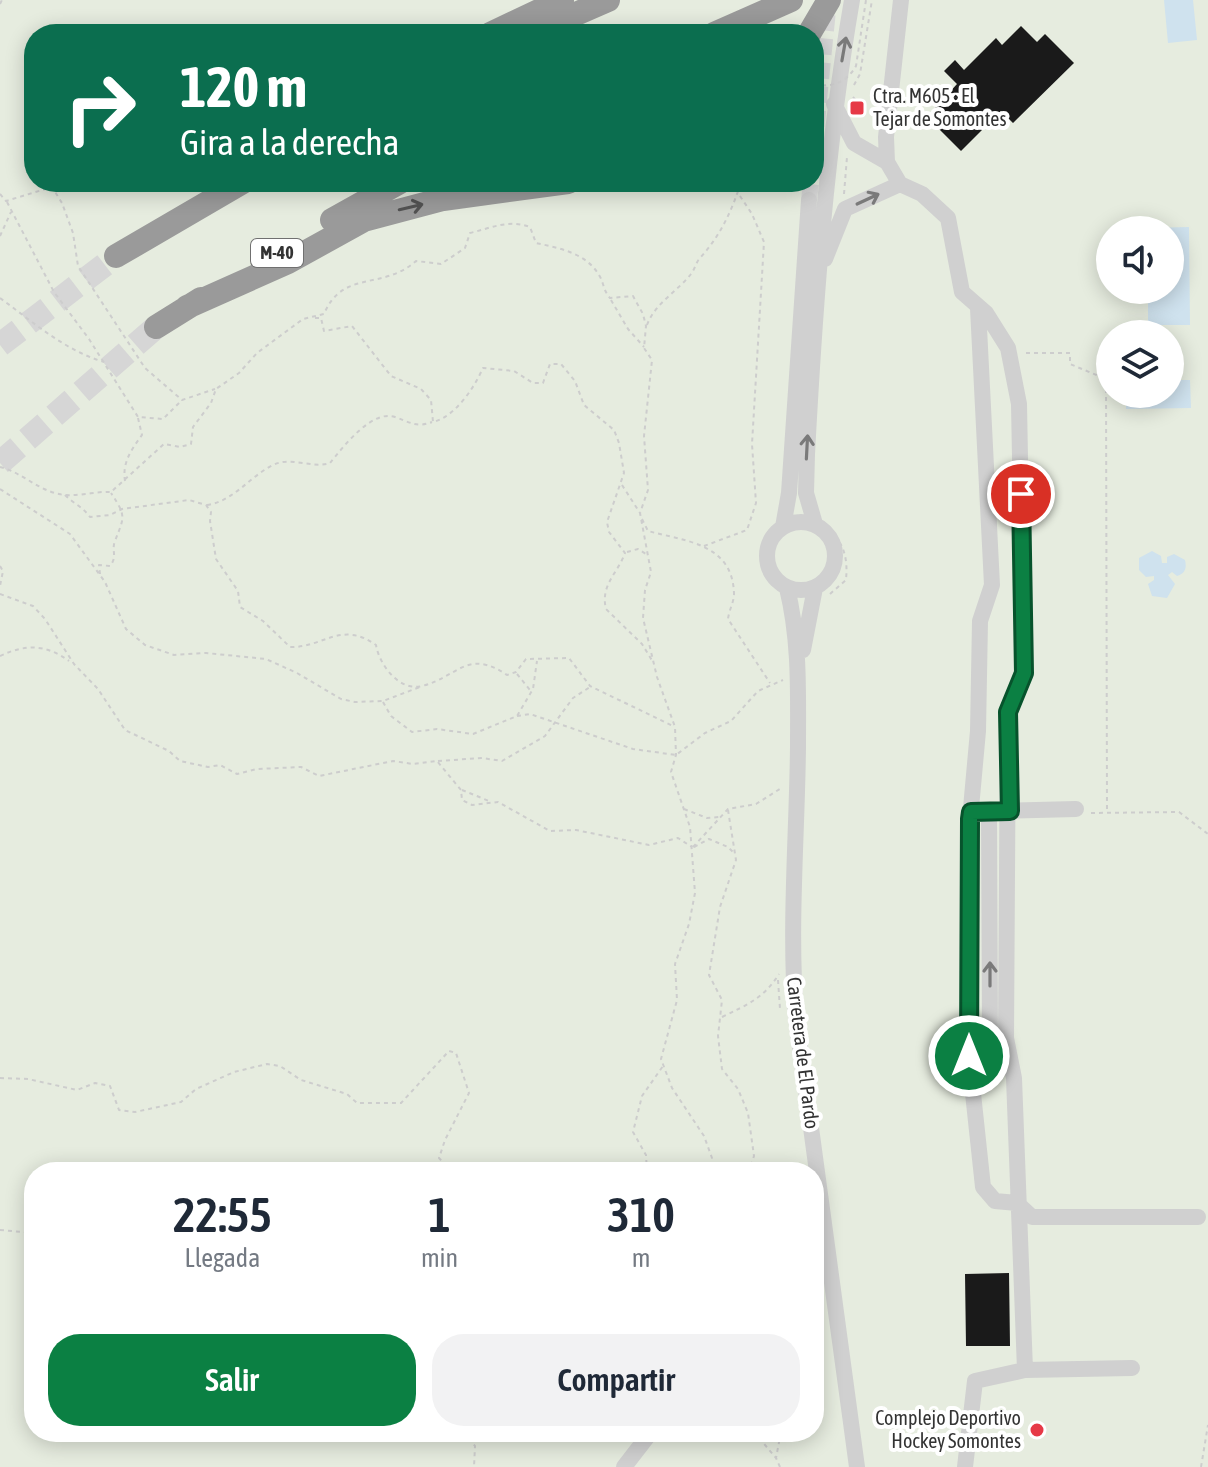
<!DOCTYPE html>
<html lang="es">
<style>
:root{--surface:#fff;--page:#f2f2f3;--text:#1f2937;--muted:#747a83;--accent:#0b8043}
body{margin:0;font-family:"Asap Condensed",sans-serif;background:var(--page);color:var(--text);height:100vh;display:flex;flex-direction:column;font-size:30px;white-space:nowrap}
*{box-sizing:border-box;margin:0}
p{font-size:26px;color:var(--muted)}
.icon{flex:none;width:44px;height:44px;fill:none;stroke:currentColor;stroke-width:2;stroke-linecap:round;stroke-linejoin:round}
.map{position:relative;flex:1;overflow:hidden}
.panel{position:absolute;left:24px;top:1162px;width:800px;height:280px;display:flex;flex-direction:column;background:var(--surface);border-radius:32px;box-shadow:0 4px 20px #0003}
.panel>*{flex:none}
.top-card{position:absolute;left:24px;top:24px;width:800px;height:168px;border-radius:32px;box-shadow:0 4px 20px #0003;background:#0b6e4f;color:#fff;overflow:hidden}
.controls{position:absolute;left:1096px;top:216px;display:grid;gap:16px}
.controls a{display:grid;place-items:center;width:88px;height:88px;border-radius:50%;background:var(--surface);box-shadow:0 4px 20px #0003;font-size:40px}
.pin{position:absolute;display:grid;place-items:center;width:68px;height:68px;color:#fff;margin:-34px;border:4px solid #fff;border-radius:50%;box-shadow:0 2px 8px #0007}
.me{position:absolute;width:88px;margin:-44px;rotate:0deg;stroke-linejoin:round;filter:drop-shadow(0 0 6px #0008)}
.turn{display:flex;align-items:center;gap:28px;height:168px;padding:0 24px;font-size:36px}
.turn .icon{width:104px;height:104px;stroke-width:2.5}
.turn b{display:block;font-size:56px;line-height:68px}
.eta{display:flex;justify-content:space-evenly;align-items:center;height:136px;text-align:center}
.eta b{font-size:48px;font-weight:600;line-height:56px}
.button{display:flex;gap:16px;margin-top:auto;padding:16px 24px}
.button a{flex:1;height:92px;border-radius:32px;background:var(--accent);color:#fff;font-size:32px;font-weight:600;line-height:92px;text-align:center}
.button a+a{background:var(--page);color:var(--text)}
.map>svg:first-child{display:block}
.green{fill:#e6ecdf;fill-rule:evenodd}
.water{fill:#cfe2ee}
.building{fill:#1a1a1a}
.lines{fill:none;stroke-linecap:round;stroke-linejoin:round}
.minor-tunnel{stroke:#d6d6d6;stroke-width:16;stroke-dasharray:16 8;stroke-linecap:butt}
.highway-tunnel{stroke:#d6d6d6;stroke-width:24;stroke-dasharray:24 12;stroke-linecap:butt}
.path{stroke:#cdcdcd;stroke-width:2;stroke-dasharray:4 4;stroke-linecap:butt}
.minor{stroke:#d0d0d0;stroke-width:16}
.highway{stroke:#9a9a9a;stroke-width:24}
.path-bridge{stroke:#cdcdcd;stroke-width:2;stroke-dasharray:4 4;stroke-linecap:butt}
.oneway{stroke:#7a7a7a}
.oneway2{stroke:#525252}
.route-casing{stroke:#07532c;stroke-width:20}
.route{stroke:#0b8043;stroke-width:14}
.poi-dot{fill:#e63946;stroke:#fff;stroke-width:3}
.labels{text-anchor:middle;stroke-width:8;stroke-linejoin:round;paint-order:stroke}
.shield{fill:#fff;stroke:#707070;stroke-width:2}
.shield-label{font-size:18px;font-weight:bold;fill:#333}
.poi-label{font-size:20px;fill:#333;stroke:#fff;text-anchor:start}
.street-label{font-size:20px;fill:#333;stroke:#fff}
</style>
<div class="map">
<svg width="1208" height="1467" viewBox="0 0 1208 1467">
<rect width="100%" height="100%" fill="#fff"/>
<!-- green -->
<path class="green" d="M 0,0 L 1208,0 L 1208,1467 L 0,1467 ZM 34,34 L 814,34 L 814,182 L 34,182 ZM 1110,230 L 1170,230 L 1170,290 L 1110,290 ZM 1110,334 L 1170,334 L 1170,394 L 1110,394 ZM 34,1172 L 814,1172 L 814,1432 L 34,1432 Z"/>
<!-- water -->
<path class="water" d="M 1164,0 L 1193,0 L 1197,40 L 1168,43 Z
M 1189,227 L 1190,325 L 1148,325 L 1148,290 L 1170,290 L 1170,230 L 1147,228 Z
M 1170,380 L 1190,380 L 1191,408 L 1126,409 L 1126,394 L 1170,394 Z
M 1152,551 L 1161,556 L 1162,563 L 1167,563 L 1167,557 L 1174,554 L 1185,560 C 1187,568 1185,574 1177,576 L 1172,572 L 1168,575 L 1175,584 L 1167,598 L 1152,596 L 1148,584 L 1154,580 L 1154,576 L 1146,577 L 1139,570 L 1139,558 Z"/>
<!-- building -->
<path class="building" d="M 1021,26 L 1037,42 L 1045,34 L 1074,63 L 1013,123 L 1001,111 L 961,151 L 927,117 L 957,84 L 944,71 L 955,60 L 964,70 L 996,38 L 1002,45 Z
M 1009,1273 L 1010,1346 L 966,1346 L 965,1274 Z"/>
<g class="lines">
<!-- minor-tunnel -->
<path class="minor-tunnel" d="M 814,150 L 828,10
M 809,200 L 811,182"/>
<!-- highway-tunnel -->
<path class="highway-tunnel" d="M 0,345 L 116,256
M 0,463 L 156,327"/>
<!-- path -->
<path class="path" d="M 0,4 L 2,0
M 854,85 L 860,74 L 872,0
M 853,97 L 859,104 L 856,115
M 0,194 L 6,201 L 52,187 L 62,203 L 73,233 L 78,266 L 145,368 L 182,400 L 215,389
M 844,194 L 847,157
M 7,202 L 54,292 L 89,339 L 138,417 L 163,419 L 182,400
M 0,236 L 11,212
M 0,298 C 33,322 64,350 104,362
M 611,300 L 628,329 L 644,347
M 315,318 L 321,318 L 324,331 L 352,326 L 391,376 L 421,389 L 431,400 L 433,422 C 455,417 474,388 483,368 L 514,371 L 533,383 L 543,383 L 550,364 L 561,364 L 575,381 L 584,405 L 614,430 L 619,443 L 624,473 L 607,522 L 609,532 L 625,553 C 618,573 600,585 606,609 L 642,644 L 653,662
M 647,325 C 655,303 678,291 691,274 C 695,269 696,262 700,258 C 720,236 732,211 741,182
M 1026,353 L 1070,353 L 1070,364 L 1106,379 L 1107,813
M 0,467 C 21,472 38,490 59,494 C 73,498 94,491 111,492 L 164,444 L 180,447 L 191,444 L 193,427 L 211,403 L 216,389 L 239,373 L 257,353 L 303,319 L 324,314 C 343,269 382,291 416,261 L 441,264 L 465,248 L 470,233 C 491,228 509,219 530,227 L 536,243 C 559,248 586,253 599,275 C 604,283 603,290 610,298 L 633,296 L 643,314 L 646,326 L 644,348 L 652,360 L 644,436 L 648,490 L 640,513 L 651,572 L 645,590 L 643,618 L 657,677 L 675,727 L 676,755 L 671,772 L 690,827 L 695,893 L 689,924 L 675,964 L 677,1000 L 661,1059 L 672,1088 L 704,1136 L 712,1158 L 714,1172
M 125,481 C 122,463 131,450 142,435 L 138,418
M 622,485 L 640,513
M 0,489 L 70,534 L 105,582 L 126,629 L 145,645 L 174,655 L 206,653 L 266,659 L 297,673 L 341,699 L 355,702 L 383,701 L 420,687
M 65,495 C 74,504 83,507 90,517 L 110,515 L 122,509 L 189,500 L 206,505 L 211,512 L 210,521 L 216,559 L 238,591 L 240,607 L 263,621 L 290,647 C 323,648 341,620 376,645 C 379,664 399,692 422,686 C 458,677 467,648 507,675 L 516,672 L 526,659 L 569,658 L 590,686 L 673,726
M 207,505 C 234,501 249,477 273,465 C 291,456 312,469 330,463 C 343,447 372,409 395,417 C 409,422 417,428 432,422
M 642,519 L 648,531 C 684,541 733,543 734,594 C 734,602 729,610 728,619 L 770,683
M 704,546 L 747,530 L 756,503 L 752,444 L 764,242 L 752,214 L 738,193
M 627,552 L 638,549 L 646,554
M 0,566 L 3,571 L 0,586
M 100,574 L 99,565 L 110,566 C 118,556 111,551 115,541 C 124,517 127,517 111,493
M 0,594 L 33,606 L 45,619 L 74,664 L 98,689 L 125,730 L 169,751 L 180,761 L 208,767 L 220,765 L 237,774 L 257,769 L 301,767 L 319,776 L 393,761 L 413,764 L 437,761 L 461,790 L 462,800 L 472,805 L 498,802 L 550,831 L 576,830 L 649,845 L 678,838 L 692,847
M 830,594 L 846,580 C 848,557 844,546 830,528
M 0,656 C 25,644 46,644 69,661
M 517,674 L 530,690
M 383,702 L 391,716 L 412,732 L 437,729 L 473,734 L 517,716 L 533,689 L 537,661
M 517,716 L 530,714 L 633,749 L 676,755 L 705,733 L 731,721 L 758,691 L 783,680
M 438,761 L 482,758 L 502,761 L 545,736 L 573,698 L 590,687
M 462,790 L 489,801
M 684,809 L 707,818 L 719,817
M 728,810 L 736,860 L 720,907 L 709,975 L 722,1000 L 718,1036 L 722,1069 L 738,1089 L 748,1113 L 754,1156 L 749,1172
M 1091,813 L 1179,812 L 1208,834
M 693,847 L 728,809 L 756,804 L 783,787
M 694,847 L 709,839 L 728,847 L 733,852
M 778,980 L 780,1009
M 722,1017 C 747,1005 764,998 779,974
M 0,1078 L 28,1079 L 77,1090 L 95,1083 L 110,1086 L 119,1110 L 135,1112 L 181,1102 L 196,1089 L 234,1072 L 267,1064 L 280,1066 L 301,1080 L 347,1094 L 357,1103 L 401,1103 L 449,1051 L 456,1053 L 469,1093 L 445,1140 L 439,1158 L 452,1172
M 647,1172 L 646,1155 L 633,1132 L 642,1096 L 663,1066
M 0,1230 L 34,1233
M 464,1432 L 475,1446 L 474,1467
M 754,1432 L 776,1458
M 780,1467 L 776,1458 L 781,1432
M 1201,1467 L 1208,1425"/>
<!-- minor -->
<path class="minor" d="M 901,0 L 886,137 L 887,162 L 900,184 L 922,194 L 948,218 L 962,292 L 986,313 L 1008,348 L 1019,404 L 1024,673 L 1008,712 L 1006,1038 L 1014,1078 L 1025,1370 L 1132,1368
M 834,104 L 854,143 L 887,162
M 825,259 L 845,209 L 900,184
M 978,308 L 992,585 L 980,621 L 978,731 L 970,819 L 969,1056 L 983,1187 L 995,1201 L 1017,1203 L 1032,1217 L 1198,1217
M767 556a34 34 0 1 1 68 0a34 34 0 1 1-68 0Z
M 815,524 L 806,493 L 807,454 C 815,302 826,151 852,0
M 783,527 L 789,493 L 809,200
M 787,588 C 800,641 798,693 798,747 C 797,837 789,927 796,1017 L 857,1467
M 803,650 L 815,588
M 1001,811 L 1076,809
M 972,1076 L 990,1041 L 989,811
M 624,1467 L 651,1432
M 965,1467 L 975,1381 L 1025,1370"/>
<!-- highway -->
<path class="highway" d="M 490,34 L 562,0
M 530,34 L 608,0
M 714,34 L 791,0
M 809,34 L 829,0
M 332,220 L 400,182
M 116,256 L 243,182
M 187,307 L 288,262 L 364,220 L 443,199 L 568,182
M 156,327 L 201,299"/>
<!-- path-bridge -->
<path class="path-bridge" d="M 814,85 C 833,87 846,83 856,66 L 866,0"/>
</g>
<!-- one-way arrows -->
<defs><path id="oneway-shaft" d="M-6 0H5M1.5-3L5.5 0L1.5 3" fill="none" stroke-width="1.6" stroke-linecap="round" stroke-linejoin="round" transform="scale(2)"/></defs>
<g class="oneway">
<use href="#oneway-shaft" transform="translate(844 49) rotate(-80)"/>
<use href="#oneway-shaft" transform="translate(868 199) rotate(-25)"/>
<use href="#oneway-shaft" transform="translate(807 447) rotate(-87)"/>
<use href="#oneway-shaft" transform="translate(990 974) rotate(-90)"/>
</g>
<use class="oneway2" href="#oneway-shaft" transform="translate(411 207) rotate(-13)"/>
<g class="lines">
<!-- route casing -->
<g class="route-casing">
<path id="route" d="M 969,1056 L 970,819 L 971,812 L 1010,811 L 1008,712 L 1024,673 L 1021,494"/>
</g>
<!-- route -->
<use href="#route" class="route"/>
</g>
<!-- markers -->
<g class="poi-dot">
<rect x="849" y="100" width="16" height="16" rx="4"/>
<circle cx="1037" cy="1430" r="8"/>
</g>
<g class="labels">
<!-- shield labels -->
<rect class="shield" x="251" y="239" width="52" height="28" rx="6"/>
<g class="shield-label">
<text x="277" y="259">M-40</text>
</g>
<!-- poi labels -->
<g class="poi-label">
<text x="873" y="103">Ctra. M605 - El<tspan x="873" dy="23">Tejar de Somontes</tspan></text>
<text x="1021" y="1425" text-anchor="end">Complejo Deportivo<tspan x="1021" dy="23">Hockey Somontes</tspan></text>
</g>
<!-- street labels -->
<g class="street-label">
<text transform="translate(803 1053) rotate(83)" y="7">Carretera de El Pardo</text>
</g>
</g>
</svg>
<div class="controls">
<a><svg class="icon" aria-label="sound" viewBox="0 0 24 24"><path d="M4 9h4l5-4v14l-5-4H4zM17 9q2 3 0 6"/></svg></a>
<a><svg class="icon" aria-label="layers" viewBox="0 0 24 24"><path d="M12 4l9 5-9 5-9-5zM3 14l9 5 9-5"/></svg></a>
</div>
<div class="pin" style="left:1021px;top:494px;background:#d93025"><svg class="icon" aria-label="arrive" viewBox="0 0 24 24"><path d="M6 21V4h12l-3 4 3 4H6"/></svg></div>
<svg class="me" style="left:969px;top:1056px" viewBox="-20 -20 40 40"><circle r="17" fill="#0b8043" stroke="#fff" stroke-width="3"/><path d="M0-11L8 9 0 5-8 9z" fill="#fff"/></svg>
<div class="top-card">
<div class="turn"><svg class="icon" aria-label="right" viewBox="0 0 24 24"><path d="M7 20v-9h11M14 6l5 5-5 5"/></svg><div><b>120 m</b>Gira a la derecha</div></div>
</div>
<section class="panel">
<div class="eta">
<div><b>22:55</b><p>Llegada</p></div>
<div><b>1</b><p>min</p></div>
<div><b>310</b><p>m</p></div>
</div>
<div class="button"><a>Salir</a><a>Compartir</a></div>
</section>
</div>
